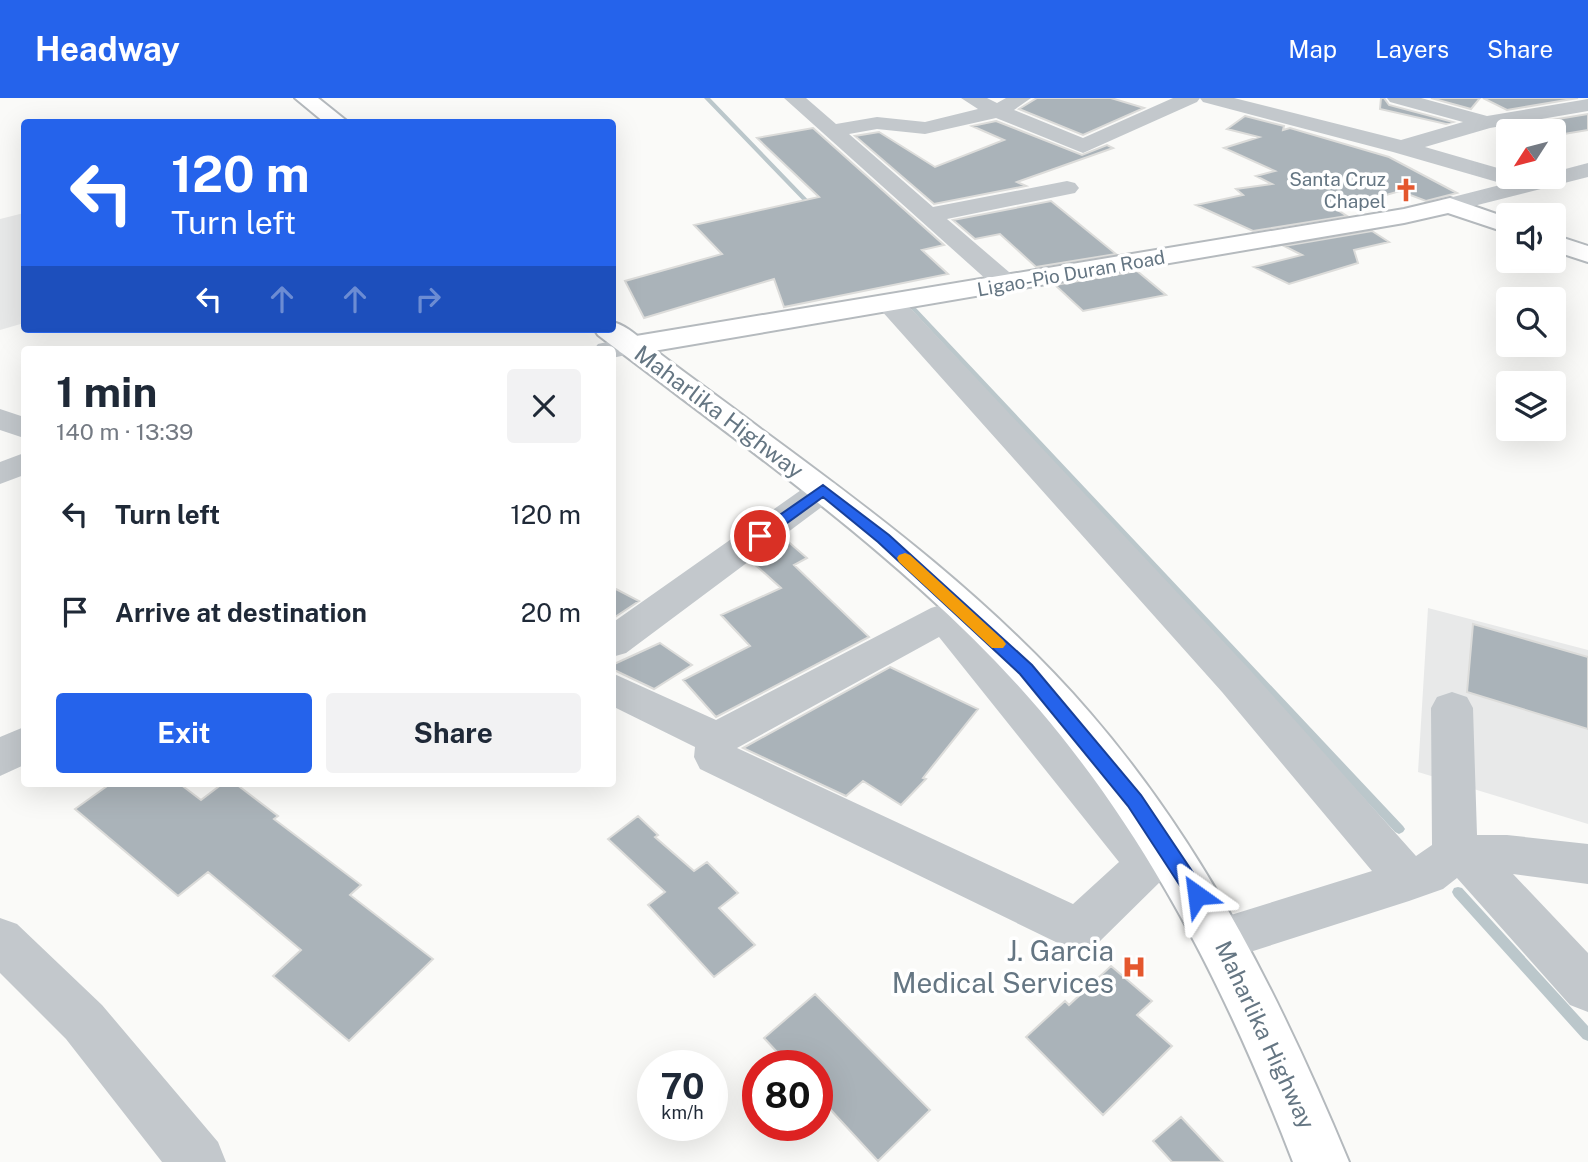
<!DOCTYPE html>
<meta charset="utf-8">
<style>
:root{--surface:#fff;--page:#f2f2f3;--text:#1f2937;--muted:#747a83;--accent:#2563eb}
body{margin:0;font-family:"Public Sans",sans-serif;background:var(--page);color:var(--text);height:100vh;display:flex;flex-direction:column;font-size:26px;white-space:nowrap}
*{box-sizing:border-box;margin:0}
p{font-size:23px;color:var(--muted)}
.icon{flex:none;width:38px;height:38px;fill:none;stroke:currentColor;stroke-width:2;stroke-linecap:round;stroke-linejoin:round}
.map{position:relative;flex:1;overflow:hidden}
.side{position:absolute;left:21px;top:248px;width:595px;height:441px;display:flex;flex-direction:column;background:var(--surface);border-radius:7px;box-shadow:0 7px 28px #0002}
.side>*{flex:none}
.hud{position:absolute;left:21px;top:21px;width:595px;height:214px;border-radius:7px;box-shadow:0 7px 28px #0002;background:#2563eb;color:#fff;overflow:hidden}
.needle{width:46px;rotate:234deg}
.buttons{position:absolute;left:1496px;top:21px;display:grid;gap:14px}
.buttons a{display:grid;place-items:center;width:70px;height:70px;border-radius:7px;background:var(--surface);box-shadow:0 7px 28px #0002;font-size:35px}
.speed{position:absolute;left:637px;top:952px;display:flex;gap:14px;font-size:35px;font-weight:700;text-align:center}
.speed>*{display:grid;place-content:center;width:91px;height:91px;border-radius:50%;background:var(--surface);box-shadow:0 7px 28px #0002;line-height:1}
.speed small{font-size:18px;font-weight:400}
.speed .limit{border:10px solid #d22;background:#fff;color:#111}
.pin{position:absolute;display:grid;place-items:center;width:60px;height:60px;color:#fff;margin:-30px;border:4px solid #fff;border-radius:50%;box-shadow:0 2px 7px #0007}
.me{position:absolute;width:77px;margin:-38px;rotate:329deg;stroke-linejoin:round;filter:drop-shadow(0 0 5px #0008)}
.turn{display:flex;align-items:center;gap:24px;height:147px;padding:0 35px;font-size:32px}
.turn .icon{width:91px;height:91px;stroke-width:2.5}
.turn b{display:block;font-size:49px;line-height:60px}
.lanes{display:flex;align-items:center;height:66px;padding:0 35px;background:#0003;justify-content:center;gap:35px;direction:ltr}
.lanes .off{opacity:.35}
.round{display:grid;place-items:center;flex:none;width:74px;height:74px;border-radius:7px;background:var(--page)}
.headline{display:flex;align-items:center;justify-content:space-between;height:119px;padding:0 35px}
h1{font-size:42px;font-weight:700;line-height:52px}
.button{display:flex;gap:14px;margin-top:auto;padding:14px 35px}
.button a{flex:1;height:80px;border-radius:7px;background:var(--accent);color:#fff;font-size:28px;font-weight:700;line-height:80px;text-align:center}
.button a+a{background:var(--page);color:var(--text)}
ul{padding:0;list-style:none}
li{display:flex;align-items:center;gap:21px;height:98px;padding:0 35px}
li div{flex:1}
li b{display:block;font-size:26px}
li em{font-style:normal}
header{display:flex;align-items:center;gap:42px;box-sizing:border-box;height:98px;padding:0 35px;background:var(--accent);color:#fff}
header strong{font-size:33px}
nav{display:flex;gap:38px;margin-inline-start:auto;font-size:24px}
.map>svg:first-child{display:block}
.built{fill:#e8e9e9}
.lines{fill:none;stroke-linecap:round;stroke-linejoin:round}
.stream{fill:#bbc7cb;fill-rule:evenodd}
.building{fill:#aab3b9;stroke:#dcdcda;stroke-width:2}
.major-casing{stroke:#b5babe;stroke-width:4}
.highway-casing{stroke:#b4b9bd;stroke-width:4}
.minor{fill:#c3c8cc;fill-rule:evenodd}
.major{fill:#fff;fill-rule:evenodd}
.highway{fill:#fff;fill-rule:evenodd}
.route{fill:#2563eb;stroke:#184099;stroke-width:2}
.slow{fill:#f59e0b}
.labels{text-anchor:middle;stroke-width:7;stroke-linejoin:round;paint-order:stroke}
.far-poi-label{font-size:19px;fill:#657683;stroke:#fff;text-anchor:end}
.far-street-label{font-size:19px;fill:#657683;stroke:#fff}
.street-label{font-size:23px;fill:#657683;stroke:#fff}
.near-poi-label{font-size:28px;fill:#657683;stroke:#fff;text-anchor:end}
</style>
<header>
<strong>Headway</strong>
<nav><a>Map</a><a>Layers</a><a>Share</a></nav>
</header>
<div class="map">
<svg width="1588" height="1064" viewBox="0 0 1588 1064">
<rect width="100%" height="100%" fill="#fafaf8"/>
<!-- built -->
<path class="built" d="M 24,115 L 24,225 L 0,232 L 0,121 Z
M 1428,510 L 1588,552 L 1588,726 L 1418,674 Z"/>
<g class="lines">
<!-- stream -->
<path class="stream" d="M 704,0 L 710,0 L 816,110 L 816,112 L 812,112 Z
M 913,208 L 915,209 L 1403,728 L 1405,731 L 1403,734 L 1399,736 L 1395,734 L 911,211 L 910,210 Z
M 1458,789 L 1462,790 L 1588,928 L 1588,943 L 1583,941 L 1454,798 L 1452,794 L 1454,790 Z"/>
</g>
<!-- building -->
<path class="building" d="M 1037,0 L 1111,0 L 1144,10 L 1083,37 L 1019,11 Z
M 1381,0 L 1384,0 L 1389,7 L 1453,24 L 1446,26 L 1380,11 Z
M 1431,0 L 1480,0 L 1471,11 Z
M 1483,0 L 1578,0 L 1507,12 Z
M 1588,16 L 1588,32 L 1558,37 L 1534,25 Z
M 1245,18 L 1284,28 L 1283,32 L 1290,30 L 1389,59 L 1457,95 L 1426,103 L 1400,93 L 1336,111 L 1347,118 L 1253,133 L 1196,107 L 1243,97 L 1236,91 L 1272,86 L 1256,78 L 1275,73 L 1224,50 L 1259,39 L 1227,31 Z
M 996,23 L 1082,57 L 1107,47 L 1113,50 L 1017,84 L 1026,88 L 934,106 L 855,38 L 879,34 L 935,69 L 1004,42 L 972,28 Z
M 813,30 L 944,147 L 922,152 L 948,176 L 784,209 L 774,181 L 644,220 L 625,183 L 722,156 L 694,127 L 819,99 L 757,40 Z
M 1051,103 L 1116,156 L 1036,169 L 1000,136 L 975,141 L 953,122 Z
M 1372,133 L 1389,144 L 1354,152 L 1358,165 L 1289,186 L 1254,169 L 1302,157 L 1284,148 Z
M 1137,173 L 1166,197 L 1083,213 L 1055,187 Z
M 784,440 L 807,460 L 794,467 L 869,539 L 716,619 L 683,582 L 750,548 L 721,517 L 781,490 L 752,464 Z
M 612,489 L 639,503 L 612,521 Z
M 1473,526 L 1588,559 L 1588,631 L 1467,594 Z
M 660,545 L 692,567 L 654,591 L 612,571 L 612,567 Z
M 890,569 L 978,611 L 923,680 L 926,681 L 901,707 L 863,683 L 846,698 L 743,650 Z
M 110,686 L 180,686 L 201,702 L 222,686 L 236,686 L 278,718 L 274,721 L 361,787 L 350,797 L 433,861 L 349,943 L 273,878 L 301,852 L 208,774 L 178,798 L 75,711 Z
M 638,718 L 658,737 L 655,739 L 694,773 L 707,764 L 738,795 L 719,810 L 755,847 L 714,879 L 648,807 L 665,794 L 608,741 Z
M 1111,868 L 1152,903 L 1137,917 L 1172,948 L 1103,1017 L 1026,939 L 1065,903 L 1069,907 Z
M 815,896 L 930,1012 L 878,1063 L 817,997 L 817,968 L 790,968 L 764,940 Z
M 1181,1019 L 1223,1064 L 1172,1064 L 1153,1043 Z"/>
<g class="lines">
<!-- major casing -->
<g class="major-casing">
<path id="major" d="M 1450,100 L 1508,120 L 1508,135 L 1448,115 L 1404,125 L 630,257 L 620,254 L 616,248 L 620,242 L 630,239 L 1404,111 Z
M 1554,137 L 1588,148 L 1588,164 L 1554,153 Z"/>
</g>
<!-- highway casing -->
<g class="highway-casing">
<path id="highway" d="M 295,0 L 318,0 L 348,24 L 324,24 Z
M 612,224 C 628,227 642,243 655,252 C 690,279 726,304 761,331 C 877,416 995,505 1090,615 C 1205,748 1282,903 1349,1064 L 1293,1064 C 1234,911 1164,767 1061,638 C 935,480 757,359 598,237 L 594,231 L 612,231 Z"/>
</g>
<!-- minor -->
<path class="minor" d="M 784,0 L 806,0 L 836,26 L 877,19 L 925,24 L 978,11 L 961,0 L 987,0 L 997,5 L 1006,0 L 1031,0 L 1014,12 L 1083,40 L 1173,0 L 1234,0 L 1401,42 L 1463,24 L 1390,4 L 1387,0 L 1421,0 L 1487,18 L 1588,1 L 1588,13 L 1490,30 L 1425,49 L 1508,73 L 1508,79 L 1554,79 L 1554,74 L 1588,65 L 1588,79 L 1450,114 L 1441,112 L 1438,107 L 1441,102 L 1504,86 L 1393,54 L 1203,4 L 1200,0 L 1197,4 L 1083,55 L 996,20 L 925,36 L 877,31 L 849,36 L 933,109 L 1067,83 L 1075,85 L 1079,90 L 1075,95 L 947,121 L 1016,180 L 1020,186 L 1016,192 L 1007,194 L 998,192 Z
M 890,197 L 900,199 L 1250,572 L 1416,758 L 1432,747 L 1431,610 L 1437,599 L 1452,594 L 1467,599 L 1473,610 L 1477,737 L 1507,737 L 1588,746 L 1588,786 L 1513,776 L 1588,855 L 1588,914 L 1570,907 L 1457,780 L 1443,791 L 1409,803 L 1222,863 L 1205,857 L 1198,841 L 1205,825 L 1372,773 L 1222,594 L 880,211 L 876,205 L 880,199 Z
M 630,239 L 640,242 L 644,248 L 640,254 L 612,260 L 612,252 L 593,252 L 598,246 Z
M 0,311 L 24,319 L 24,340 L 0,332 Z
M 24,355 L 24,377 L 0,386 L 0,364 Z
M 823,382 L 835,385 L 840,392 L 835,399 L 626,555 L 612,559 L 612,525 L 811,385 Z
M 944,506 L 957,510 L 1164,752 L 1171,766 L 1164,780 L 1096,847 L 1079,854 L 1062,847 L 700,671 L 694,659 L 695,649 L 612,608 L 612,575 L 716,622 L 931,510 ZM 939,539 L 1119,764 L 1073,806 L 737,650 Z
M 24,629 L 24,667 L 0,678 L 0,639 Z
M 0,820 L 17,826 L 102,907 L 218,1044 L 226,1064 L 162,1064 L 66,941 L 0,875 Z"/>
<!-- major -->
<use href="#major" class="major"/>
<!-- highway -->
<use href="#highway" class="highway"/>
</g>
<!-- route -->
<path class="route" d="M 823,387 L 889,437 L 1032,567 L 1141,697 L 1204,791 L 1207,797 L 1204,803 L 1197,805 L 1190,803 L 1128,708 L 1020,576 L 878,444 L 823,399 L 765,441 L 755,441 L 753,438 L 755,434 Z"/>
<!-- slow -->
<path class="slow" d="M 905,455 L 910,457 L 1003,542 L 1006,546 L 1003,550 L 992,550 L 899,464 L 897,460 L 899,457 Z"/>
<!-- icons -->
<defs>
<g id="church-bare" transform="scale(1.89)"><path d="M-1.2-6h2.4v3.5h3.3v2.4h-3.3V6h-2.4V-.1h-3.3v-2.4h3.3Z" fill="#e4572e" stroke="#fff" stroke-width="2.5" paint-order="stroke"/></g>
<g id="hospital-bare" transform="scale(1.89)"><path d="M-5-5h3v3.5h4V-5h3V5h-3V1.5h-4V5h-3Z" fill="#e4572e" stroke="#fff" stroke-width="2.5" paint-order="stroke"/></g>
</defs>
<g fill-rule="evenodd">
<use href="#church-bare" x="1406" y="92"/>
<use href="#hospital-bare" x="1134" y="869"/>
</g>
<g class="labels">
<!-- far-poi labels -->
<g class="far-poi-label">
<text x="1386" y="88">Santa Cruz<tspan x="1386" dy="22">Chapel</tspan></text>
</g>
<!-- far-street labels -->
<g class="far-street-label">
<text transform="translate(1071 175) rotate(-10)" y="7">Ligao-Pio Duran Road</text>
</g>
<!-- street labels -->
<g class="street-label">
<text transform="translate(719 314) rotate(37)" y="8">Maharlika Highway</text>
<text transform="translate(1265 937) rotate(65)" y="8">Maharlika Highway</text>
</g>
<!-- near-poi labels -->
<g class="near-poi-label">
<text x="1114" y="863">J. Garcia<tspan x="1114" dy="32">Medical Services</tspan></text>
</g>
</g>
</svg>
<div class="buttons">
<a><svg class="needle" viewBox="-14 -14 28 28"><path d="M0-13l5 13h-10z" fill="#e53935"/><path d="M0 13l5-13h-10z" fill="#747a83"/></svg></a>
<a><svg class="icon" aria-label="sound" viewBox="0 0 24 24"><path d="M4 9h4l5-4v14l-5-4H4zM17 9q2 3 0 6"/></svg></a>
<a><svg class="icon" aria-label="search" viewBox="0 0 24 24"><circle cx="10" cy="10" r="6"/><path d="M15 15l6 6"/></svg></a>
<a><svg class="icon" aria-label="layers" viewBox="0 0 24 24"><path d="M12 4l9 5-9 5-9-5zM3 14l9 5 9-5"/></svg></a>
</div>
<div class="speed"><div>70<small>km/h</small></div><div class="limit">80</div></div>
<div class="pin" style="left:760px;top:438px;background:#d93025"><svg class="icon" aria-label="arrive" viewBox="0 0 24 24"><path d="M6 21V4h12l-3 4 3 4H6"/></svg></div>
<svg class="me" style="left:1197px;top:797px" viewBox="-20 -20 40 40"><path d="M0-17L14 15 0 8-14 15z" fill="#2563eb" stroke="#fff" stroke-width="4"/></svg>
<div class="hud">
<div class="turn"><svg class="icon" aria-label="left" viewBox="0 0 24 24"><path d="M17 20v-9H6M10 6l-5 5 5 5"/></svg><div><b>120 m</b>Turn left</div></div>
<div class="lanes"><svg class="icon" aria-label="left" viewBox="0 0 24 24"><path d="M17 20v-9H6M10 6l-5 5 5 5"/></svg><svg class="icon off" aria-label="ahead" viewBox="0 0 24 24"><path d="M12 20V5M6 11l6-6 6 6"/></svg><svg class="icon off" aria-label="ahead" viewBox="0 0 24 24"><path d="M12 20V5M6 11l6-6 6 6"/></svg><svg class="icon off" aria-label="right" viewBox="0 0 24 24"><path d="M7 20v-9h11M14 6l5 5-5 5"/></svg></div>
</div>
<section class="side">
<div class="headline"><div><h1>1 min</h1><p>140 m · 13:39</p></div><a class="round"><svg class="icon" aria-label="close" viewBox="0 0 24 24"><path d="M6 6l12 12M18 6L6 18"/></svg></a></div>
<ul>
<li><svg class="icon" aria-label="left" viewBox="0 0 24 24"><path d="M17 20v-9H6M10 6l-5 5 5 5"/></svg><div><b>Turn left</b></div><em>120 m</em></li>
<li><svg class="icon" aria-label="arrive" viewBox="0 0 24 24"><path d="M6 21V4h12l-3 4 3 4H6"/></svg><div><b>Arrive at destination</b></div><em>20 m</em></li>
</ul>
<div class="button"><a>Exit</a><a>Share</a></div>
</section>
</div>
